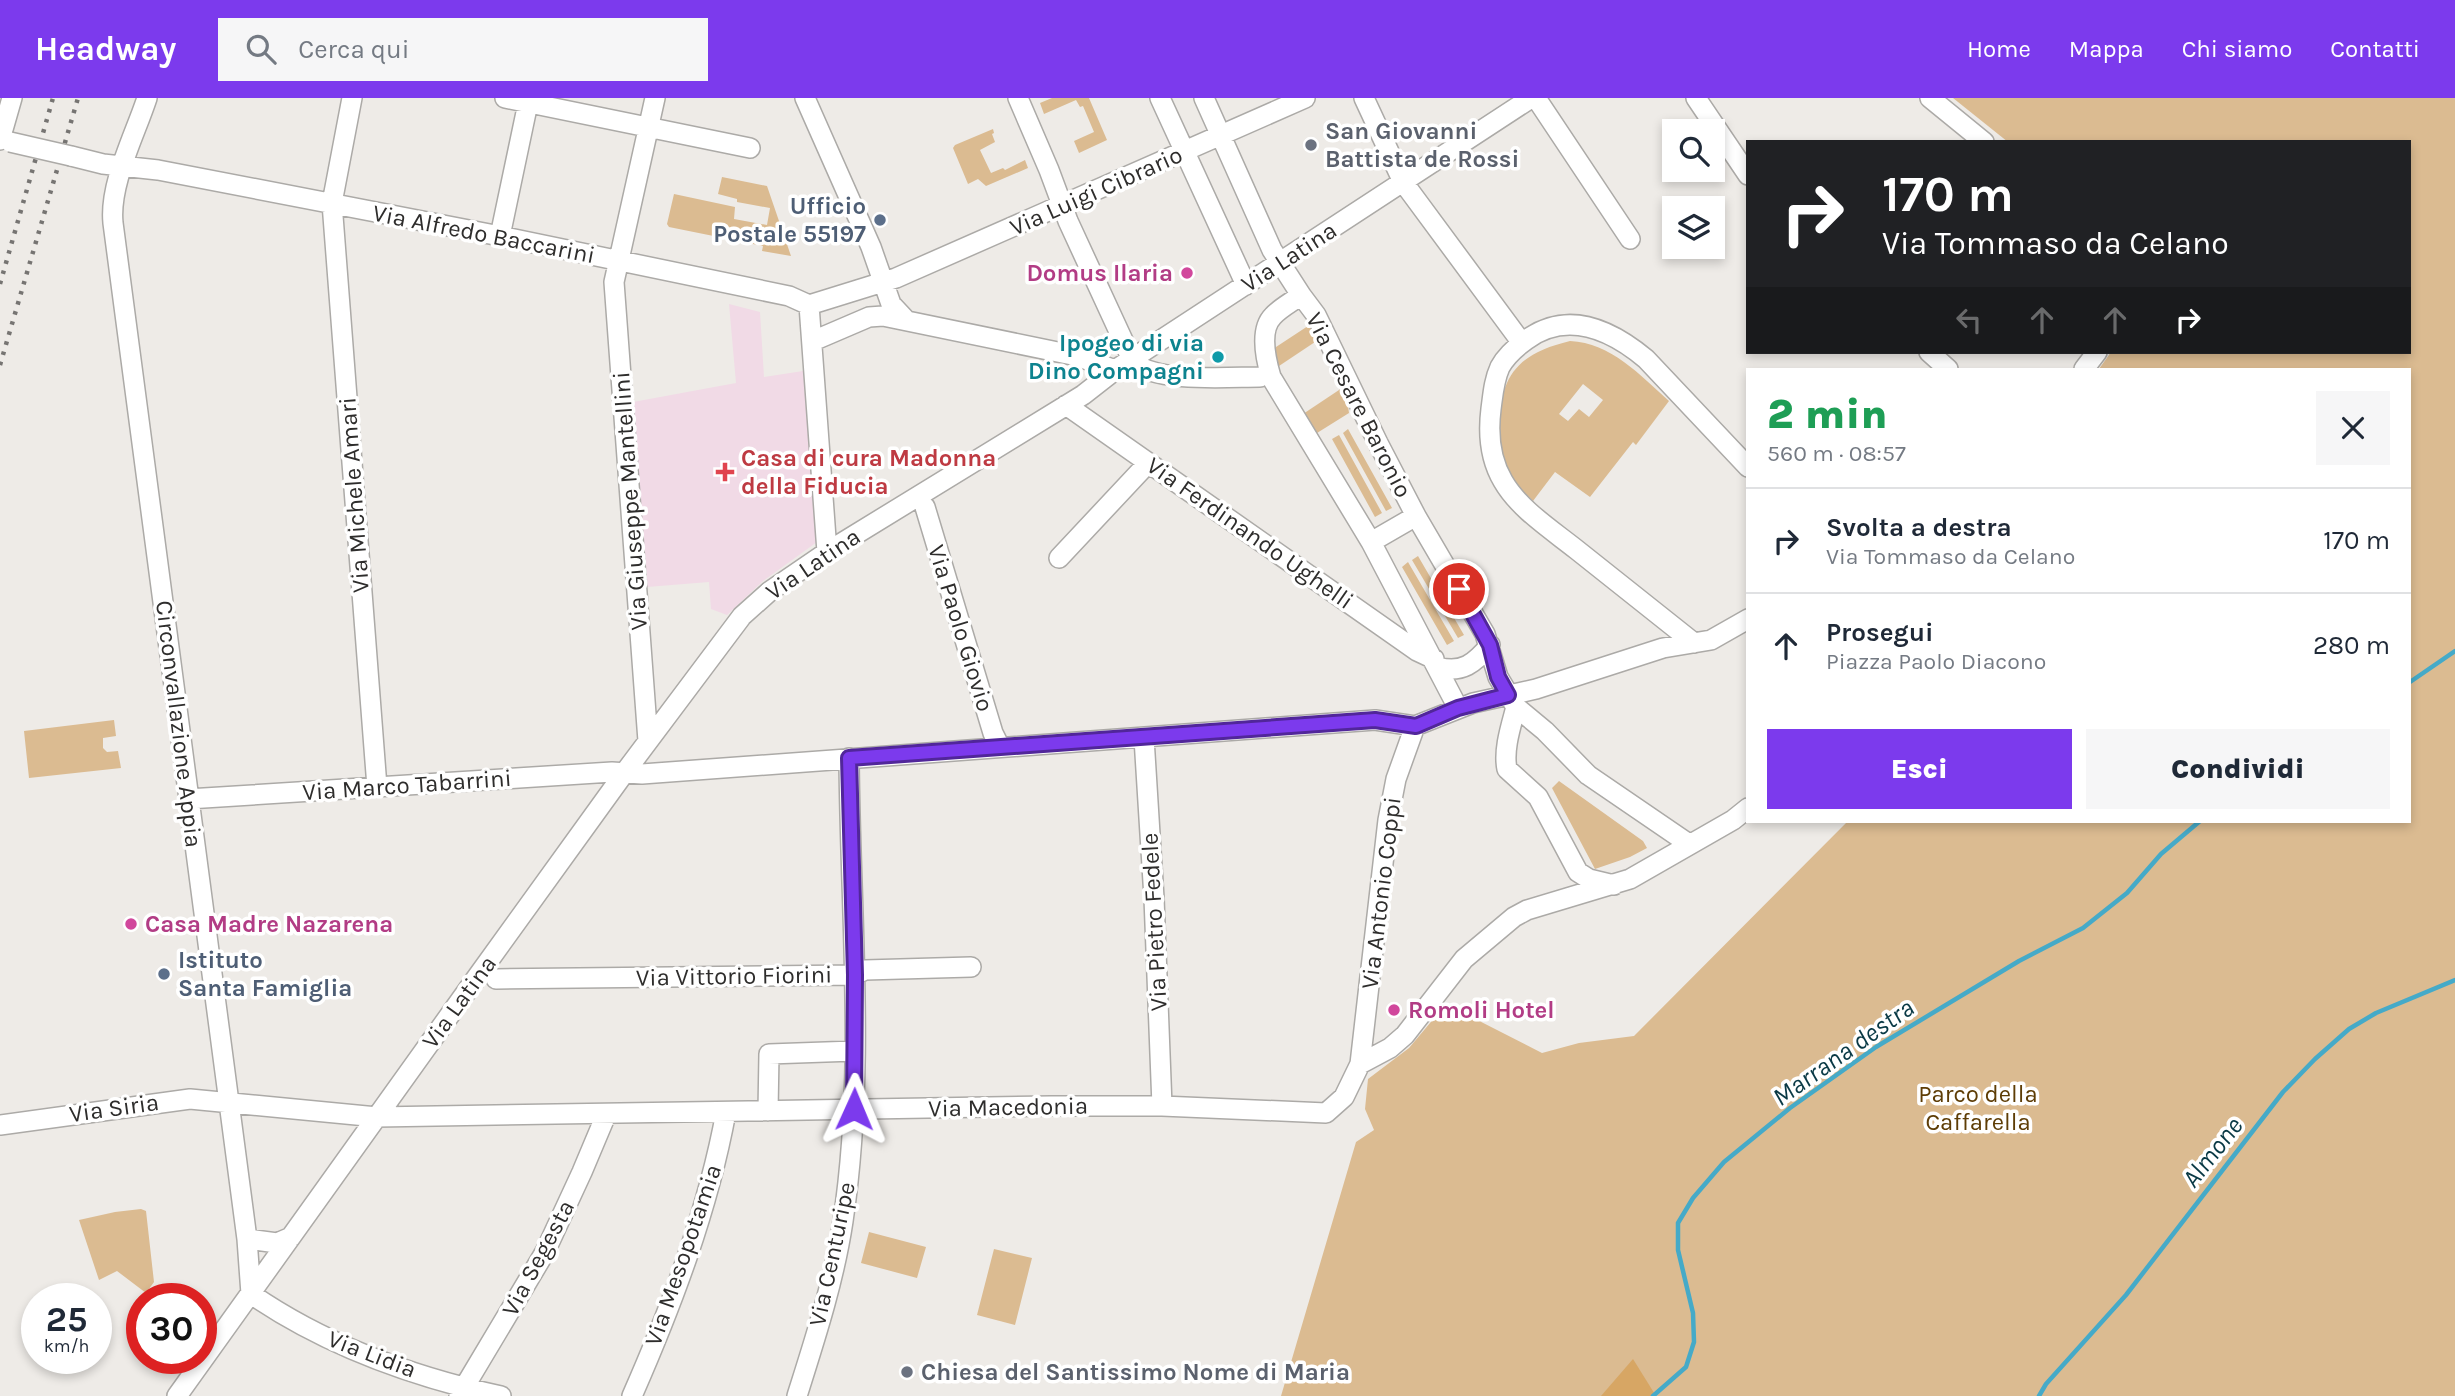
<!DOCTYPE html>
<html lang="it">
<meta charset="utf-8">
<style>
:root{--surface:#fff;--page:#f6f6f7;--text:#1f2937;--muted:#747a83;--line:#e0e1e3;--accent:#7c3aed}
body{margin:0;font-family:Karla,sans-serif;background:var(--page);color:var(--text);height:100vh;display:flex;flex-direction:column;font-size:26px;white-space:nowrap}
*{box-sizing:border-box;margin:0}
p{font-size:23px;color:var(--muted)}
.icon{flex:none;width:38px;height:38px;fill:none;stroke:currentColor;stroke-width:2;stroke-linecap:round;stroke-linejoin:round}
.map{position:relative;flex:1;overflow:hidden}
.panel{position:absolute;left:1746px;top:270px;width:665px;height:455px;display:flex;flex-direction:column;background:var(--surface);border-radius:0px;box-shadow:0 4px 10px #0003}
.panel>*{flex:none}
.banner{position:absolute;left:1746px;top:42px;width:665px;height:214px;border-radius:0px;box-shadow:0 4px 10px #0003;background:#202124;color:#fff;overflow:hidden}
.controls{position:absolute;left:1662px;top:21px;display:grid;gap:14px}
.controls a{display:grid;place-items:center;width:63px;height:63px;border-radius:0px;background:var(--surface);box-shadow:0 4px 10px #0003;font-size:35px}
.speed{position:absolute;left:21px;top:1185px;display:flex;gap:14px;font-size:35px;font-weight:700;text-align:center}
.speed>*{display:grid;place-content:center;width:91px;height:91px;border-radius:50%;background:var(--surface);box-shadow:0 4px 10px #0003;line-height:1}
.speed small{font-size:18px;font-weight:400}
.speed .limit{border:10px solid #d22;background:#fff;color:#111}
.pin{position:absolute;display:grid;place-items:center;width:60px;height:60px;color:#fff;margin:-30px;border:4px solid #fff;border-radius:50%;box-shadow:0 2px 7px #0007}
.me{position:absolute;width:77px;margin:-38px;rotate:1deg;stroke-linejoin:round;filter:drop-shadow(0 0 5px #0008)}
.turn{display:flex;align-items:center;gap:24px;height:147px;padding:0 21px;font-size:32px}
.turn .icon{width:91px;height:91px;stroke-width:2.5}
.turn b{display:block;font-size:49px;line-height:60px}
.lanes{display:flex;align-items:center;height:66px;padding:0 21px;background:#0003;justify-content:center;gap:35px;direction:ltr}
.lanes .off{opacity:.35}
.round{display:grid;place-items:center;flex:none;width:74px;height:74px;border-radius:0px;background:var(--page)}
.head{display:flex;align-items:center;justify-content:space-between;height:119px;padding:0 21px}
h1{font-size:42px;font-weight:800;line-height:52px;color:#1e9e55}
.cta{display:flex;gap:14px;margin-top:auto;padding:14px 21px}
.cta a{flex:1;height:80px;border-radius:0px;background:var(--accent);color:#fff;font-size:28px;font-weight:800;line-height:80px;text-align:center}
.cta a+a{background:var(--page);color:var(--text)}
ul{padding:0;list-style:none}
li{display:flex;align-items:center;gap:21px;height:105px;padding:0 21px;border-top:2px solid var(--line)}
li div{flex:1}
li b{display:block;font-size:26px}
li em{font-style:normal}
header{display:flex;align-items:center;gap:42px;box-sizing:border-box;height:98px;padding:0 35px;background:var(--accent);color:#fff}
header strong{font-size:33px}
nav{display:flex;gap:38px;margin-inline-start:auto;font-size:24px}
.search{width:490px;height:63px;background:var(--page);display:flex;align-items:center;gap:18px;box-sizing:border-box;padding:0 24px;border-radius:0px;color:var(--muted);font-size:26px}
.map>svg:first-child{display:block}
.medical{fill:#f1dae6}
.green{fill:#dbbb91;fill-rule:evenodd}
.forest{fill:#d7a664}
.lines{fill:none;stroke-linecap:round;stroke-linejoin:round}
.stream{stroke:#45aac8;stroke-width:4.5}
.minor-casing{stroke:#acaaa7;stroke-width:22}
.minor{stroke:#fff;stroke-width:19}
.rail{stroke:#767472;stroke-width:4.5;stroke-dasharray:3.5 7;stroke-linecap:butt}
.minor-bridge-casing{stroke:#acaaa7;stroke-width:22;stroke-linecap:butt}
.minor-bridge{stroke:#fff;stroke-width:19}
.route-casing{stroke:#51269a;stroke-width:18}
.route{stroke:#7c3aed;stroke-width:12}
.worship-dot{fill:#6b7280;stroke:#fff;stroke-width:2.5}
.service-dot{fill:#5c6f8a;stroke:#fff;stroke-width:2.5}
.hotel-dot{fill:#d1479c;stroke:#fff;stroke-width:2.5}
.culture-dot{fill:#0f9aa8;stroke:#fff;stroke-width:2.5}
.health-dot{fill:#e0444e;stroke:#fff;stroke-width:2.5}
.labels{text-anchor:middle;stroke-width:7;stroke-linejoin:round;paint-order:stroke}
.worship-label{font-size:24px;font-weight:bold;fill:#5b616d;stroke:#fff;text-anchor:start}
.street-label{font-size:24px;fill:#2e2d2c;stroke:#fff}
.service-label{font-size:24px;font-weight:bold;fill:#4e5e75;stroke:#fff;text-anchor:end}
.hotel-label{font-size:24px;font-weight:bold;fill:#b23c85;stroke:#fff;text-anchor:start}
.culture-label{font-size:24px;font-weight:bold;fill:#0d838f;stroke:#fff;text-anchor:end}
.health-label{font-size:24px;font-weight:bold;fill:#be3a42;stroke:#fff;text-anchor:start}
.park-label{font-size:24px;fill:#5e3d06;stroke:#fff}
.water-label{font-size:26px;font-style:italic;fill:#093945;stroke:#fff}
</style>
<header>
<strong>Headway</strong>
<div class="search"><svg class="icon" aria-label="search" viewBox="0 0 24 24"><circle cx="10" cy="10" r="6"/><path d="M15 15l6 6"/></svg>Cerca qui</div>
<nav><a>Home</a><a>Mappa</a><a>Chi siamo</a><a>Contatti</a></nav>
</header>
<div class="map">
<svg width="2455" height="1298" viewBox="0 0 2455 1298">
<rect width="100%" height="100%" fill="#eeebe7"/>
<!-- medical -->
<path class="medical" d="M 729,206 L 760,214 L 764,279 L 803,273 L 817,444 L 763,483 L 727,517 L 711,511 L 709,484 L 647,489 L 633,304 L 736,285 Z"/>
<!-- green -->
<path class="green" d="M 1052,0 L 1089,0 L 1107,42 L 1079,55 L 1074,43 L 1094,34 L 1083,8 L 1080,9 L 1076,2 L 1044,16 L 1040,5 Z
M 1953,0 L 2455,0 L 2455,1298 L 1281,1298 L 1356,1044 L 1374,1032 L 1365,1011 L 1368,981 L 1409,950 L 1446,906 L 1542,955 L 1579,945 L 1634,938 L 1848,723 L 2410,723 L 2410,271 L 2099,271 L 2111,254 L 2410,254 L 2410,44 L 2008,44 Z
M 993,31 L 994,35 L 992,36 L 995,44 L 980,52 L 991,75 L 1003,70 L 1005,72 L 1025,62 L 1028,70 L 986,88 L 978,81 L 968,86 L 953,50 L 955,47 Z
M 722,79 L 767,88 L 791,158 L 762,153 L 763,148 L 669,129 L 667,126 L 674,96 L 735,109 L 734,121 L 767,127 L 770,110 L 737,104 L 737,101 L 718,96 Z
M 1311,226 L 1321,240 L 1276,270 L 1276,249 Z
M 1570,243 C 1611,245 1640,277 1669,303 L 1636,347 L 1633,344 L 1590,399 L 1555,374 L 1533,403 C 1526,396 1516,389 1510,381 C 1500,368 1499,350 1499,334 C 1499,279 1516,256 1570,243 ZM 1583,286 L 1603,302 L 1589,319 L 1579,311 L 1568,323 L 1559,316 Z
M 1345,288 L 1349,315 L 1317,335 L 1303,316 Z
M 1348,331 L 1392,410 L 1386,413 L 1343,335 Z
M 1339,337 L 1382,415 L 1375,419 L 1332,341 Z
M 1418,458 L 1464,537 L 1458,540 L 1412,462 Z
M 1408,464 L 1454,543 L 1447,547 L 1402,469 Z
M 114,622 L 116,638 L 103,640 L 103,650 L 107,654 L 118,653 L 121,670 L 29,680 L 24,633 Z
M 1559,683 L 1643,743 L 1647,750 L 1630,759 L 1595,771 L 1552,690 Z
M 141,1111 L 146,1113 L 154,1184 L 146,1195 L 117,1173 L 99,1182 L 79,1122 L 115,1114 Z
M 869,1134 L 926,1149 L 917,1180 L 861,1165 Z
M 994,1151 L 1032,1160 L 1015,1227 L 977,1217 Z"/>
<!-- forest -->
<path class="forest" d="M 1633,1261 L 1656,1298 L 1601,1298 Z"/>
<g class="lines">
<!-- stream -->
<path class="stream" d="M 2410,584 L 2455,553
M 1653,1298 L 1686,1269 L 1694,1244 L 1693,1215 L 1678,1152 L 1678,1125 L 1693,1100 L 1724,1064 L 1790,1010 L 1876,949 L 2019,863 L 2083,830 L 2127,795 L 2161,756 L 2200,723
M 2039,1298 L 2046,1286 L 2126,1197 L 2283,994 L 2315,961 L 2349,931 L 2376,915 L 2455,882"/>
<!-- minor casing -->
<g class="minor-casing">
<path id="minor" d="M 147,0 C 135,37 109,86 113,125 L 247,1141 L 251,1196
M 352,0 L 332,105 L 377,689
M 505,0 L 750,50
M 805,0 L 871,149 L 891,206 L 905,221
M 1018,0 L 1049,72 L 1068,123 L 1133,264 C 1157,285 1228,279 1260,279
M 1160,0 L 1246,187
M 1204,0 L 1272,152 L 1301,197
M 1364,0 L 1403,84 L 1522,245
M 1536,0 L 1630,141
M 1696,0 L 1748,77
M 1930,0 L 1984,44
M 0,42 L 12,0
M 71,58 L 103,66 L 158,72 L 500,138 L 789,198 L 809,207
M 500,138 L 528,5
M 809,207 L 896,180 L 1305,0
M 809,207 L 827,454
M 813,243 L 869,219 L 883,218 L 1077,258 L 1115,272
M 1929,254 L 1948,271
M 2084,271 L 2097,254
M 1066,307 L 1417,553 L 1434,561
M 925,409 L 993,635 L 1000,649
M 1416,418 L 1485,536 L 1498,579 L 1516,609 L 1545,633 L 1588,677 L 1689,746
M 1371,444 L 1416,418 L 1378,345 L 1316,217 L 1301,197 C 1292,204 1280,210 1273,218 C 1259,232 1266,262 1271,279 L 1371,444 L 1458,610
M 1059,460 L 1148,365
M 1694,545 C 1655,514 1616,483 1577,452 C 1552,432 1519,411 1503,383 C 1490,361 1488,335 1491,311 C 1493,296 1494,282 1500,269 C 1506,258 1515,250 1526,242 C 1567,212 1610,231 1646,261 L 1748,369
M 1438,569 C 1462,576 1475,565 1490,547
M 1516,609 C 1511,628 1503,652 1507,671 L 1538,699 L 1578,774 L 1589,781 L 1614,787
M 1144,640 L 1154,800 L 1162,1008
M 648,643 L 614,184 L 655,0
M 188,701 L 612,674 L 642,676 L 1375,622 L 1415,628 L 1473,605 L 1536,591 L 1663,550 L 1711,542 L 1748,521
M 496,881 L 855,877 L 865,872 L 971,869
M 1360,966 L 1390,950 L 1405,937 L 1464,861 L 1514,819 L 1527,812 L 1630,781 L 1733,722 L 1748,710
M 768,1013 L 769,956 L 854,953
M 0,1027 L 190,1001 L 377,1019 L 1051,1008 L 1162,1008 L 1326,1015 L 1344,999 L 1360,966 L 1388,722 L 1396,681 L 1415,628
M 247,1141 L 277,1145 L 291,1139
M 251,1196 C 325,1247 414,1279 501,1298
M 177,1298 L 477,879 L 625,674 L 742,518 L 770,493 L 827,454 L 1083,297 L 1115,272 L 1531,0
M 459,1298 L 545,1154 L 582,1074 L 606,1017
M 632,1298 C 672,1207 708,1112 726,1014
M 797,1298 C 815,1241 834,1183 843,1123 C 866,970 850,814 849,660"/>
</g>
<!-- minor -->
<use href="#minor" class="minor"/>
<!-- rail -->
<path class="rail" d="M 0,186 L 53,0
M 0,267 L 78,0"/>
<!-- minor-bridge casing -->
<g class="minor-bridge-casing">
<path id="minor-bridge" d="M 10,44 L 71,58"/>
</g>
<!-- minor-bridge -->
<use href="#minor-bridge" class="minor-bridge"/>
</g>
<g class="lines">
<!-- route casing -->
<g class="route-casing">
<path id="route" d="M 854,1011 L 855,877 L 849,660 L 1375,622 L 1416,628 L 1458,610 L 1508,597 L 1498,579 L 1490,547 L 1459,491"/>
</g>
<!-- route -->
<use href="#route" class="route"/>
</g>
<!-- markers -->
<g class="worship-dot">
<circle cx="1311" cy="47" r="7"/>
<circle cx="907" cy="1274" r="7"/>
</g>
<g class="service-dot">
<circle cx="880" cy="122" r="7"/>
<circle cx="164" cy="876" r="7"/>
</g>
<g class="hotel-dot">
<circle cx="1187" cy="175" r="7"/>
<circle cx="131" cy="826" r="7"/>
<circle cx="1394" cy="912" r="7"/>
</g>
<circle class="culture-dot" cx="1218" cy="259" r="7"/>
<path class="health-dot" d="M721.5 363.5h7v7h7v7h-7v7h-7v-7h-7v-7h7z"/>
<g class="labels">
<!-- worship labels -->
<g class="worship-label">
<text x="1325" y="41">San Giovanni<tspan x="1325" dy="28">Battista de Rossi</tspan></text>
<text x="921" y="1282">Chiesa del Santissimo Nome di Maria</text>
</g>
<!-- street labels -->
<g class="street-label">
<text transform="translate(1096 93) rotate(-24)" y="8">Via Luigi Cibrario</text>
<text transform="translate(484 136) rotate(11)" y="8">Via Alfredo Baccarini</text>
<text transform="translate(1289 159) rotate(-33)" y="8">Via Latina</text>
<text transform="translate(1359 307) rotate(63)" y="8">Via Cesare Baronio</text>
<text transform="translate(354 397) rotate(-94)" y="8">Via Michele Amari</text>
<text transform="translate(630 403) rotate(-94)" y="8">Via Giuseppe Mantellini</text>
<text transform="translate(1250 435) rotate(35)" y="8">Via Ferdinando Ughelli</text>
<text transform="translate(813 466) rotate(-34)" y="8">Via Latina</text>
<text transform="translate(961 530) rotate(73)" y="8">Via Paolo Giovio</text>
<text transform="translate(179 626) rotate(83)" y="8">Circonvallazione Appia</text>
<text transform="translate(407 687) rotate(-4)" y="8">Via Marco Tabarrini</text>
<text transform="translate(1381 795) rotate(-83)" y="8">Via Antonio Coppi</text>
<text transform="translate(1154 824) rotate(-93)" y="8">Via Pietro Fedele</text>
<text transform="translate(734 878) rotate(-1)" y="8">Via Vittorio Fiorini</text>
<text transform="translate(459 904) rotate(-54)" y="8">Via Latina</text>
<text transform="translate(1008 1009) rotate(-1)" y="8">Via Macedonia</text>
<text transform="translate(114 1010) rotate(-8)" y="8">Via Siria</text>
<text transform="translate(832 1156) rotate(-78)" y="8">Via Centuripe</text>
<text transform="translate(683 1157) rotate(-71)" y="8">Via Mesopotamia</text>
<text transform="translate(538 1160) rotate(-62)" y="8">Via Segesta</text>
<text transform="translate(372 1256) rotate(21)" y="8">Via Lidia</text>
</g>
<!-- service labels -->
<g class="service-label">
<text x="866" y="116">Ufficio<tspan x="866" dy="28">Postale 55197</tspan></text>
<text x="178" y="870" text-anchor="start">Istituto<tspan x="178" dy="28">Santa Famiglia</tspan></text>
</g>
<!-- hotel labels -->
<g class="hotel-label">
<text x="1173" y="183" text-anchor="end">Domus Ilaria</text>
<text x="145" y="834">Casa Madre Nazarena</text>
<text x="1408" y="920">Romoli Hotel</text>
</g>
<!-- culture labels -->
<g class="culture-label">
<text x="1204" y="253">Ipogeo di via<tspan x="1204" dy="28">Dino Compagni</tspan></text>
</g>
<!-- health labels -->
<g class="health-label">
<text x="741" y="368">Casa di cura Madonna<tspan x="741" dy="28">della Fiducia</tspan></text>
</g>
<!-- park labels -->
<g class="park-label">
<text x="1978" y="1004">Parco della<tspan x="1978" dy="28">Caffarella</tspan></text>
</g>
<!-- water labels -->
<g class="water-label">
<text transform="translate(1843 954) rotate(-35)" y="9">Marrana destra</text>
<text transform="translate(2212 1054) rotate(-52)" y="9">Almone</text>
</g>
</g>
</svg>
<div class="controls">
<a><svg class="icon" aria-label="search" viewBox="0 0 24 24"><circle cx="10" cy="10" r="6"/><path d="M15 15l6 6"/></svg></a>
<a><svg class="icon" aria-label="layers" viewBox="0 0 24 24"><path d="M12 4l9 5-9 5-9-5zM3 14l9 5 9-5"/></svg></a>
</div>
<div class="speed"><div>25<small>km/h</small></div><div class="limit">30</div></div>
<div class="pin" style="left:1459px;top:491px;background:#d93025"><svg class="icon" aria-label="arrive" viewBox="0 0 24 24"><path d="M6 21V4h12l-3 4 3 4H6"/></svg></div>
<svg class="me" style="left:854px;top:1011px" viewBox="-20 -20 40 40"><path d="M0-17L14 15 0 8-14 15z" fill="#7c3aed" stroke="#fff" stroke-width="4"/></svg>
<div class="banner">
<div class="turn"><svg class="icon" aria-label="right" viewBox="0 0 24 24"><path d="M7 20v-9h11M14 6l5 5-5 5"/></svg><div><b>170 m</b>Via Tommaso da Celano</div></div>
<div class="lanes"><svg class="icon off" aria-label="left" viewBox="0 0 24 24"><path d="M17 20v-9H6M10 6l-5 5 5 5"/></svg><svg class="icon off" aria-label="ahead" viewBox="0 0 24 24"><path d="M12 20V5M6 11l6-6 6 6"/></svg><svg class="icon off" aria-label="ahead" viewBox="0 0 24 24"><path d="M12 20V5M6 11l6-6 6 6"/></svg><svg class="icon" aria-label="right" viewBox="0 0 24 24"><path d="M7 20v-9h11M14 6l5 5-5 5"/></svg></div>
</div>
<section class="panel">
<div class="head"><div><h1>2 min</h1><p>560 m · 08:57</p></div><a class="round"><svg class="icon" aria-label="close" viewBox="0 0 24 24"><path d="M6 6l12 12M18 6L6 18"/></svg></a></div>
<ul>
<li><svg class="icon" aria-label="right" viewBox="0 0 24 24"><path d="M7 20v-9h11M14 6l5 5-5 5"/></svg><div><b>Svolta a destra</b><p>Via Tommaso da Celano</p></div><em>170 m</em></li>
<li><svg class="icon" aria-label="ahead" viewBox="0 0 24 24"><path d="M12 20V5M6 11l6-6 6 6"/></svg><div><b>Prosegui</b><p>Piazza Paolo Diacono</p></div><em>280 m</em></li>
</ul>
<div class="cta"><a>Esci</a><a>Condividi</a></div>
</section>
</div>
